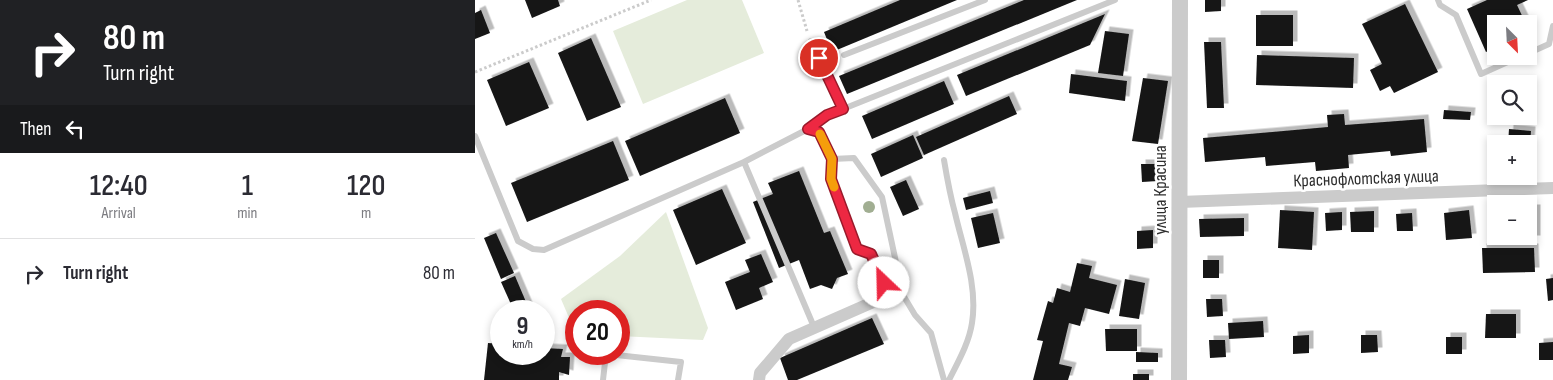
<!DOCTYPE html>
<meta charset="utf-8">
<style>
:root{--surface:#fff;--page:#f7f7f7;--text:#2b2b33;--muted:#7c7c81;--line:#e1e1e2}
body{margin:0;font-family:"Sofia Sans Condensed",sans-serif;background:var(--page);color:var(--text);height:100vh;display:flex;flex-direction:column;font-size:19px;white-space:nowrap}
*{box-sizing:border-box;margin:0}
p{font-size:16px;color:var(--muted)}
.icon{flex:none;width:28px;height:28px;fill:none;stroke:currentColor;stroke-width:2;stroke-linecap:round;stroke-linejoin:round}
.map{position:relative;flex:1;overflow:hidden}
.sheet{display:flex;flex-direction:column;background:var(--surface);width:475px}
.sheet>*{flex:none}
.banner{background:#202124;color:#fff;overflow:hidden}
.needle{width:32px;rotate:156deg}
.tools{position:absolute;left:1012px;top:15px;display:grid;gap:10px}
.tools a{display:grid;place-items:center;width:50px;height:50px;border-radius:0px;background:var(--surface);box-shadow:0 2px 8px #0003;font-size:25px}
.speed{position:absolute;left:15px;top:300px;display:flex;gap:10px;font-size:25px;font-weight:700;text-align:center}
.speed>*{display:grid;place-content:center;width:65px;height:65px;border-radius:50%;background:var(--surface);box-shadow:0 2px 8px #0003;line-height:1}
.speed small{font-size:12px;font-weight:400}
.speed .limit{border:8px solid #d22;background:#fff;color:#111}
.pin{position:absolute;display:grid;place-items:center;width:42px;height:42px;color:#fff;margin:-21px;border:2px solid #fff;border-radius:50%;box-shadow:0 1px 5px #0007}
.me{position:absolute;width:55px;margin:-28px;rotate:336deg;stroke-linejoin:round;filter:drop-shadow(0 0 4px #0008)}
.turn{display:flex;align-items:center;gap:18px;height:105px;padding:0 20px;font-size:22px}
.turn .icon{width:65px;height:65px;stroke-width:2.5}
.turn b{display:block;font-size:35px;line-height:42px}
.then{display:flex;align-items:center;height:48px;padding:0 20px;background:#0003;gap:10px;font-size:19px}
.eta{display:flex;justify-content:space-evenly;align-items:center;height:85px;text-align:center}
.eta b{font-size:30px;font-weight:600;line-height:35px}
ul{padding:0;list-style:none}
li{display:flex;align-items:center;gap:15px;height:70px;padding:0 20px;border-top:1px solid var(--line)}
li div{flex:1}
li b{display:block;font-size:19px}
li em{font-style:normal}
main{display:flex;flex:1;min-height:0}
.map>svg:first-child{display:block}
.green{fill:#e5ecdb}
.building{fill:#151515;filter:url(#shadow)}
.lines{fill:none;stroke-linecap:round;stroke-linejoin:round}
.path{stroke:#cbcbcb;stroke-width:3;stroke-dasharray:2.5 2.5;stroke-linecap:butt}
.service{stroke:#cbcbcb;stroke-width:6}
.minor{stroke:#cbcbcb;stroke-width:12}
.tertiary{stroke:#cbcbcb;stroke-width:16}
.tree{fill:#a1ae92}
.route-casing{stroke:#9a1a2b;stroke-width:12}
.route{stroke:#ed2842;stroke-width:9}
.slow{stroke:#f59e0b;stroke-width:9}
.labels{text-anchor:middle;stroke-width:5;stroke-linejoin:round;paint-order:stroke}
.street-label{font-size:18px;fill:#2e2e2e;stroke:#fff}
</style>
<main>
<section class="sheet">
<div class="banner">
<div class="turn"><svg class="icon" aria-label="right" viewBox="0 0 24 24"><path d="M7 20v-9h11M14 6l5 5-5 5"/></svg><div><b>80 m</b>Turn right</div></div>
<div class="then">Then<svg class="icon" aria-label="left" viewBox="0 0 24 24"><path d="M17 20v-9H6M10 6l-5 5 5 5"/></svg></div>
</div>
<div class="eta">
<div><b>12:40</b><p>Arrival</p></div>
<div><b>1</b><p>min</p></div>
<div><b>120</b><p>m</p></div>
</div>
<ul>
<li><svg class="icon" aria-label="right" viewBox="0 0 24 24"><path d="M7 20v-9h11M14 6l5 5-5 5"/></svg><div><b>Turn right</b></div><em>80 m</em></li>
</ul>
</section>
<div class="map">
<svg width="1078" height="380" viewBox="0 0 1078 380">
<defs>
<filter id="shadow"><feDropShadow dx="4.5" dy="-4.5" stdDeviation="0" flood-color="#0004"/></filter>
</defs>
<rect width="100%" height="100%" fill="#fff"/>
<!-- green -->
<path class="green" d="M 212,0 L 267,0 L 289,53 L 168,104 L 138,31 Z
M 191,212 L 233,328 L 228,340 L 144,336 L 144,311 L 101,311 L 101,334 L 86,299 L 145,256 Z"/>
<!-- building -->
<path class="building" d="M 50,0 L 83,0 L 85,6 L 57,18 Z
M 425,0 L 482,0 L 357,52 L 349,32 Z
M 549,0 L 602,0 L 372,94 L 364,76 Z
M 730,0 L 746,0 L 746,11 L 730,12 Z
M 1012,0 L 1053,0 L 1042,5 L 1051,24 L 1021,24 L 1021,47 L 1011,52 L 992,9 Z
M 930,4 L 963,72 L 919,93 L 915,86 L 905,91 L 895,70 L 907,64 L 887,24 Z
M 6,10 L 15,33 L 0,39 L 0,13 Z
M 630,14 L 615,45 L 491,96 L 482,75 Z
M 781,15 L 818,15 L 818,46 L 781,46 Z
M 630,31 L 654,34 L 648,76 L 623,73 Z
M 116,38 L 146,107 L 112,121 L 83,53 Z
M 729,42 L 746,42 L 749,108 L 732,108 Z
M 782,55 L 879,58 L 878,88 L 781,85 Z
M 54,62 L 74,108 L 31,126 L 12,80 Z
M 596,74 L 652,81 L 650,101 L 594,93 Z
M 668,78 L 693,81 L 683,144 L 657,141 Z
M 469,81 L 479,104 L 397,139 L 387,116 Z
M 534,96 L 542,114 L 449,155 L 441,137 Z
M 250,98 L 265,133 L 165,176 L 150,141 Z
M 969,110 L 996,112 L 995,120 L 968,119 Z
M 869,114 L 870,125 L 949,119 L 952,152 L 916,156 L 915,151 L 873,155 L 874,168 L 841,171 L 840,162 L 791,166 L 790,157 L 730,162 L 728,138 L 853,127 L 852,115 Z
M 1034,129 L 1056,131 L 1055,144 L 1033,144 Z
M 438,135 L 448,158 L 406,177 L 396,154 Z
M 138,141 L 154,180 L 52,222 L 36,183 Z
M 666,164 L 682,164 L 683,181 L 667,182 Z
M 324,171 L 349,233 L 355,231 L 373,274 L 362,278 L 357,289 L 346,285 L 335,289 L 324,260 L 304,268 L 278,202 L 298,194 L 293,183 Z
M 431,180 L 444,209 L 428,216 L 415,187 Z
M 247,189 L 271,243 L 221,265 L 198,210 Z
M 515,191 L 518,203 L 491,210 L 488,198 Z
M 1054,209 L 1061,209 L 1061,240 L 1036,240 L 1036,236 L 1054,236 Z
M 805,210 L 839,212 L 837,250 L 803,248 Z
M 994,210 L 997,238 L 971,240 L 969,213 Z
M 899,211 L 899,232 L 876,232 L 875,212 Z
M 867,212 L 867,230 L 851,231 L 850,213 Z
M 518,213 L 525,243 L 503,248 L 496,218 Z
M 937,213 L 938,231 L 922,231 L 921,214 Z
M 769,218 L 769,236 L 725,237 L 724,219 Z
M 678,230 L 678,248 L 662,249 L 662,231 Z
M 21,233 L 39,273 L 26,279 L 9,238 Z
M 1007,248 L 1059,248 L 1060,272 L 1008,273 Z
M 286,254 L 298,282 L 284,288 L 288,299 L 261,310 L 250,282 L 275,272 L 270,260 Z
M 728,260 L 744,260 L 744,278 L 728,278 Z
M 602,263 L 617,266 L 614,278 L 642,285 L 634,314 L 610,308 L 605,326 L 594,323 L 584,364 L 597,367 L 593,380 L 558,380 L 568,341 L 562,340 L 573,301 L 578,303 L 582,288 L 595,292 Z
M 40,276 L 54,309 L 48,311 L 39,311 L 26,282 Z
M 1078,278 L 1078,300 L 1073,301 L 1071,279 Z
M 650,279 L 670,283 L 664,319 L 644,316 Z
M 731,299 L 747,299 L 748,316 L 732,317 Z
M 1011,314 L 1041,314 L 1041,338 L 1010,338 Z
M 397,318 L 409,344 L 322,380 L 313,380 L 305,358 Z
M 788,321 L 789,337 L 754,339 L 753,323 Z
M 630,329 L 662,329 L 662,351 L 631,351 Z
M 834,335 L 834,353 L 818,354 L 818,336 Z
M 886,335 L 902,335 L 903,352 L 886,353 Z
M 971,337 L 987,337 L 987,354 L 971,354 Z
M 734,340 L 750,340 L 751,357 L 735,358 Z
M 1078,342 L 1078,360 L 1064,360 L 1064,343 Z
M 13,343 L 26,344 L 26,354 L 69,354 L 69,348 L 88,349 L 86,357 L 95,357 L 94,375 L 84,372 L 84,380 L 9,380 Z
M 661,352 L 683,353 L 683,362 L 661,362 Z
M 658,374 L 674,374 L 674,380 L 658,380 Z"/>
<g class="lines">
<!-- path -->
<path class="path" d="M 323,0 L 332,31
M 0,72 L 176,0"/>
<!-- service -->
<path class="service" d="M 963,0 L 965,5 L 981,15 L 1006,74 L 1046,56
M 336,41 L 368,109
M 1054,53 L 1074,44 L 1078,26
M 369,55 L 510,0
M 333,129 L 353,115 L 640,0
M 0,136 L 43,241 L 58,249 L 69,250 L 269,162
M 357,159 L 379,158 L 407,197 L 428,295 L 440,315 L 456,333 L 469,380
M 469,160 C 472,178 475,195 480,213 C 488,248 503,286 497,323 C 494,343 483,362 474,380
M 339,327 L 269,162 L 333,129 L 344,132 L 357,159 L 355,179 L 382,249 L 396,254 L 409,283 L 405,299
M 132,354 L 206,362 L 203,380
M 128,380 L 131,354"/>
<!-- minor -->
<path class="minor" d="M 705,202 L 1078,188
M 284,380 L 285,373 L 314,339 L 405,299"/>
<!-- tertiary -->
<path class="tertiary" d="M 704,380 L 705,0"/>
</g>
<!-- trees -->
<circle class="tree" cx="394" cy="207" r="6"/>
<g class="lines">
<!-- route casing -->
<g class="route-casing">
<path id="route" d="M 344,58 L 368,109 L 352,115 L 333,129 L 344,132 L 357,159 L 356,179 L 382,249 L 396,254 L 409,283"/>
</g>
<!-- route -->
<use href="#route" class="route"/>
<!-- slow -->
<path class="slow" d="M 345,134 L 357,159 L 356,179 L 359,187"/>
</g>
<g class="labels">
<!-- street labels -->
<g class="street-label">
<text transform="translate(891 178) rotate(-2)" y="6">Краснофлотская улица</text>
<text transform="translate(685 190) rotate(-90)" y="6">улица Красина</text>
</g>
</g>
</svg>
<div class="tools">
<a><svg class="needle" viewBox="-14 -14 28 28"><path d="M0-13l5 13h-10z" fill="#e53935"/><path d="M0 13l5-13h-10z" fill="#7c7c81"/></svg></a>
<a><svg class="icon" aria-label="search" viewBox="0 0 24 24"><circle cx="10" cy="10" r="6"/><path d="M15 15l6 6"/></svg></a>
<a>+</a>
<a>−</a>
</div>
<div class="speed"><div>9<small>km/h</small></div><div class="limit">20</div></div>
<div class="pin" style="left:344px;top:58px;background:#d93025"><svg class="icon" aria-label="arrive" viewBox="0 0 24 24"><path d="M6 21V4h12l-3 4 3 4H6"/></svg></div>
<svg class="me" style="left:409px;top:283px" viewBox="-20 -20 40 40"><circle r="19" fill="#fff"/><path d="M0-13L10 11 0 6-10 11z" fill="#ed2842"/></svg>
</div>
</main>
